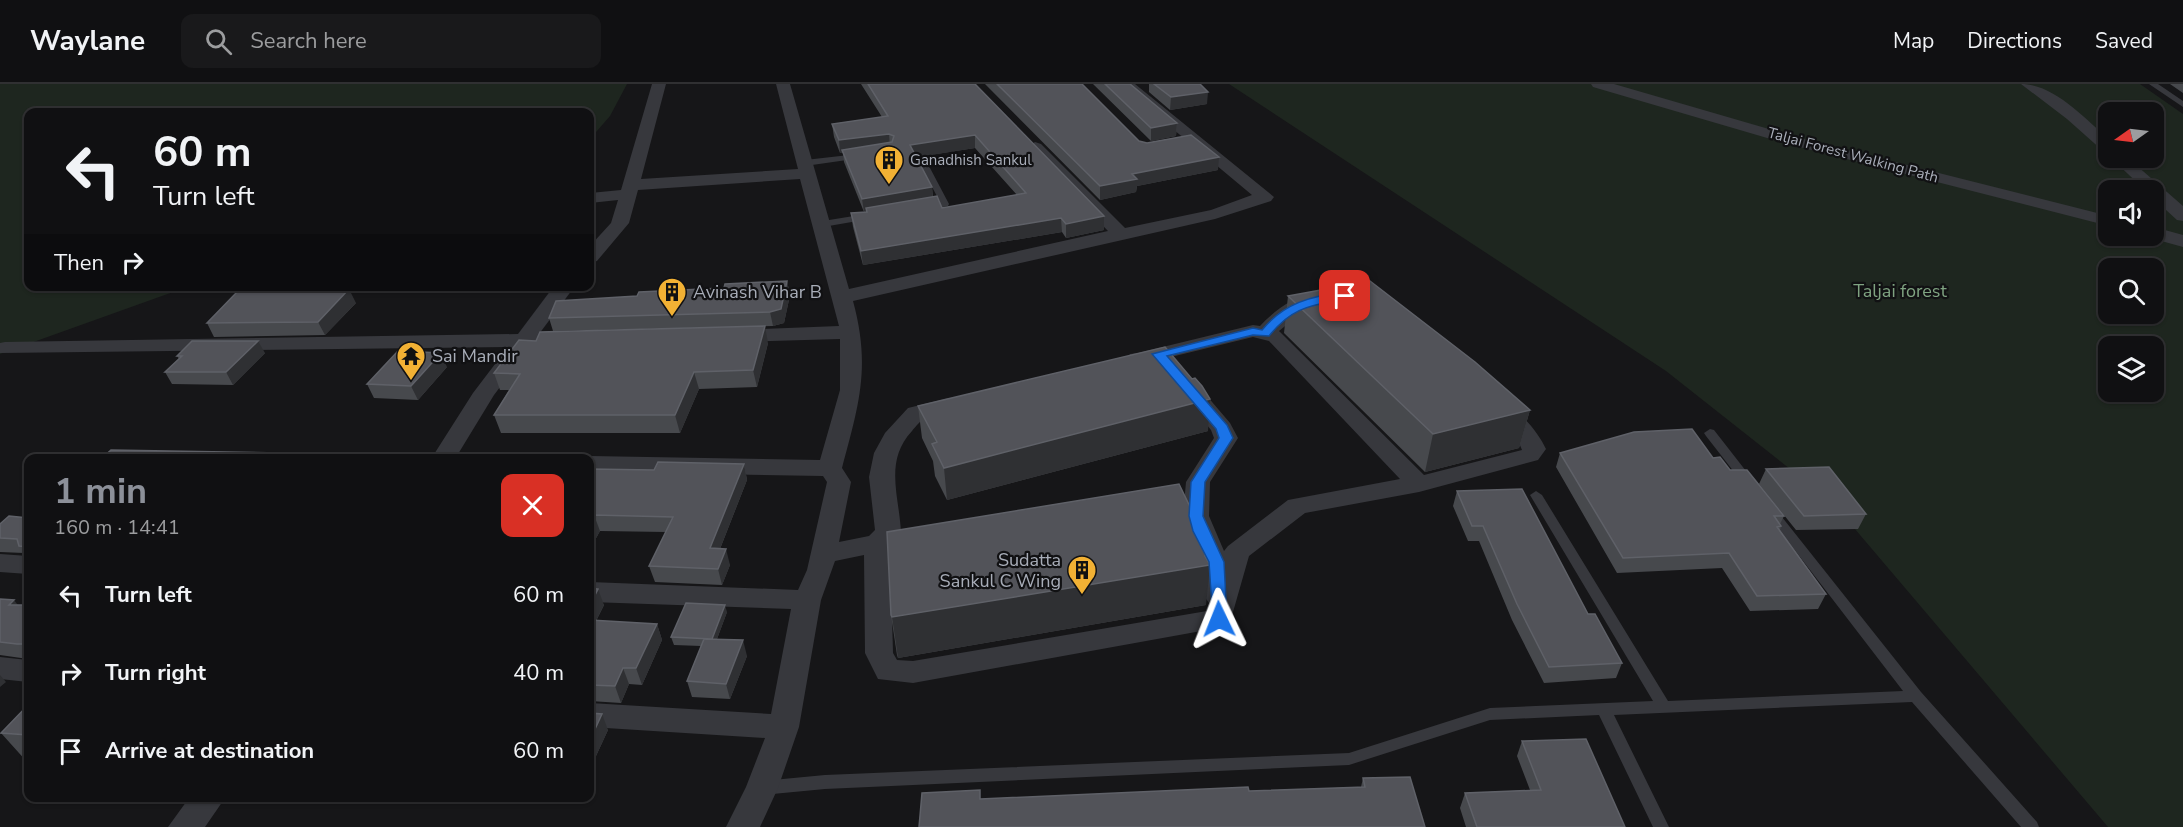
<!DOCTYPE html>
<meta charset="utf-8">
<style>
:root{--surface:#101012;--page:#19191b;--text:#f1f3f6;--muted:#9c9d9f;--line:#303032;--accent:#8c9099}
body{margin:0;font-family:"Nunito Sans",sans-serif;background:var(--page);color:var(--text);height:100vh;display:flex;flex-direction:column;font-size:22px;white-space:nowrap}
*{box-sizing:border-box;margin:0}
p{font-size:20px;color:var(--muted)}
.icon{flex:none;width:33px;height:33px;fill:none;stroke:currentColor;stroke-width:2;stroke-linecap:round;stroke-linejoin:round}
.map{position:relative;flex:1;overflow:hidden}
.sheet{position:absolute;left:24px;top:370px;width:570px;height:348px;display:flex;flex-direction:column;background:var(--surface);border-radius:12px;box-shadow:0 2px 4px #0004,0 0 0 2px var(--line)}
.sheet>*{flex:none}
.hud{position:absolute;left:24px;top:24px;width:570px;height:183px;border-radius:12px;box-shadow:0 2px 4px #0004,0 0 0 2px var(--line);background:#101012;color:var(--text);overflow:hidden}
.needle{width:39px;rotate:256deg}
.controls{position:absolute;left:2098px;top:18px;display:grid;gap:12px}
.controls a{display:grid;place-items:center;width:66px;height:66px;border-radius:12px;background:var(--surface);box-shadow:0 2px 4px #0004,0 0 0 2px var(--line);font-size:30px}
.pin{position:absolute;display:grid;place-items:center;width:51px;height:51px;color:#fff;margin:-26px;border-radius:12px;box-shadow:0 3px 9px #0006}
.me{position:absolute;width:66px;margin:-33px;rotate:358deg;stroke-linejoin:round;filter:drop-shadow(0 0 4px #0008)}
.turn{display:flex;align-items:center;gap:21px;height:126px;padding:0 30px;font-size:27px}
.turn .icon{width:78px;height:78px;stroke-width:2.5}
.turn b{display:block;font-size:42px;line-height:51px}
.then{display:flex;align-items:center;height:57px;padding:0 30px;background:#0003;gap:12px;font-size:22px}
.round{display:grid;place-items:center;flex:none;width:63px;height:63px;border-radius:12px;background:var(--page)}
.head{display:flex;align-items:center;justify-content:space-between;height:102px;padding:0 30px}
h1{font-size:36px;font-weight:700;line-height:45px;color:var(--accent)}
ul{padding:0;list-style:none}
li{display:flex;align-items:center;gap:18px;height:78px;padding:0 30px}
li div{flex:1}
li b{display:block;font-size:22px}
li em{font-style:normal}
header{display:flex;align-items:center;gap:36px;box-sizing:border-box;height:84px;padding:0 30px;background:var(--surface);border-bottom:2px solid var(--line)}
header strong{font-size:28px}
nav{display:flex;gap:33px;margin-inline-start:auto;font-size:21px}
.search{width:420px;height:54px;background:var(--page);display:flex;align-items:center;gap:15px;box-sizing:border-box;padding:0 21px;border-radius:12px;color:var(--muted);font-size:22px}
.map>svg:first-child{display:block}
.green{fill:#1e261f;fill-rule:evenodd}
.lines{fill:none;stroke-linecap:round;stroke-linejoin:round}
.lane{fill:#37383d;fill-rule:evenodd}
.street{fill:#37383d;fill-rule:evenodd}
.wall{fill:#47494d;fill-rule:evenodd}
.shaded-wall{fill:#2f3033}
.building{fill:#525359;stroke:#5f6168;stroke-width:1.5}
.route{fill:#1a73e8;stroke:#114b97;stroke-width:1.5}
.labels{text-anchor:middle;stroke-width:4.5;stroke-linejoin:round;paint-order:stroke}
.far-street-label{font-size:15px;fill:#a8adb8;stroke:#111113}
.far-poi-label{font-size:15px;fill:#a8adb8;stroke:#111113;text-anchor:start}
.park-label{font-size:18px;fill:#7fa381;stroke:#111113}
.poi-label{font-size:18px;fill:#a8adb8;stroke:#111113;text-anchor:start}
</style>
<header>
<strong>Waylane</strong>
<div class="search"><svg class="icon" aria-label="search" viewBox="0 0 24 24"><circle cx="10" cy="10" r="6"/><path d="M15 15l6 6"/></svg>Search here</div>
<nav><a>Map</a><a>Directions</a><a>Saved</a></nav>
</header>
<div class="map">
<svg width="2183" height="743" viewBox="0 0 2183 743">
<rect width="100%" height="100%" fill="#161618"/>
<!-- green -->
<path class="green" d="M 0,0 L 627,0 L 610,32 L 590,55 L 590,28 L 28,28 L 28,202 L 187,203 L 0,270 Z
M 1229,0 L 2140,0 L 2183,30 L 2183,743 L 2108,743 L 1832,418 L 1666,287 ZM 2109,28 L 2154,28 L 2154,74 L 2109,74 ZM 2109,106 L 2154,106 L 2154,152 L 2109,152 ZM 2109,184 L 2154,184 L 2154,230 L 2109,230 ZM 2109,262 L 2154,262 L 2154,308 L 2109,308 Z"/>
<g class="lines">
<!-- lane -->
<path class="lane" d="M 2149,0 L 2158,0 L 2183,17 L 2183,23 Z
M 858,70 L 861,70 L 861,74 L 805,82 L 801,79 L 805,76 Z
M 926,81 L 930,84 L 949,120 L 948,122 L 927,126 L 923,123 L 940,118 L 922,84 Z
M 866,130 L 871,133 L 869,135 L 823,143 L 818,140 L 823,137 Z
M 1710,345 L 1714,346 L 1753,396 L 1755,399 L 1753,402 L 1745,402 L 1706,352 L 1704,349 Z
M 1536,407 L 1542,411 L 1668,617 L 1903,607 L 1764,426 L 1766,423 L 1774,423 L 1921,608 L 2037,738 L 2039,743 L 2021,743 L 1912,618 L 1614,631 L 1669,743 L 1653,743 L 1599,631 L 1490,636 L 1349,681 L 825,705 L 762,711 L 756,709 L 754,704 L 756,699 L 762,697 L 825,691 L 1349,669 L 1490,624 L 1653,617 L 1530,411 Z"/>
<!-- street -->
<path class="street" d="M 652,0 L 666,0 L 641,95 L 798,85 L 776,0 L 790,0 L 849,205 L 1108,147 L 1029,66 L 1027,63 L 1035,58 L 1041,60 L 1125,144 L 1211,126 L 1252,111 L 1119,0 L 1135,0 L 1274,113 L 1271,117 L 1215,135 L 853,217 C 871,283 859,320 842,384 L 851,398 L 839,458 L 869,452 L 875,446 L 869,393 L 874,369 L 885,349 L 908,324 L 949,314 L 957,316 L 960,321 L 957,326 C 947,328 935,329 925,334 C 921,336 916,342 912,347 C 884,377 899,411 901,448 L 890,461 L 893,569 L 897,576 L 913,577 L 1207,527 L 1209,519 L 1204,512 L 1203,478 L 1183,432 L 1186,398 L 1214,354 L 1211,346 L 1176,303 L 1179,298 L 1195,298 L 1230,339 L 1238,354 L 1210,398 L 1209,432 L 1224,467 L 1228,462 L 1288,416 L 1400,395 L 1269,257 L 1253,253 L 1138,281 L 1130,280 L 1127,275 L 1130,270 L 1138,269 L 1253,241 L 1260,242 C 1274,227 1301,205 1323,211 L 1326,215 L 1323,219 L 1301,229 L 1279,247 L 1424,391 L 1522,366 L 1517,354 L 1487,327 L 1490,322 C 1514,316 1537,346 1546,365 L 1538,376 L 1419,408 L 1305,429 L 1249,472 L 1229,542 L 913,599 L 878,595 L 865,569 L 864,471 L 835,477 L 821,516 L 799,643 L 778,704 L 760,743 L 726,743 L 746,703 L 765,654 L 590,643 L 590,619 L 771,630 L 791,525 L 590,518 L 590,498 L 798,506 L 807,486 L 827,398 L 823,392 L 590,388 L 590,375 L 581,375 L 590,372 L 820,376 L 840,306 L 840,255 L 733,258 L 726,256 L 722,252 L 726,248 L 733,246 L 839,242 L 800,95 L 638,106 L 629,139 L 597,177 L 590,179 L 590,162 L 611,139 L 618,116 L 590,119 L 590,109 L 621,106 Z
M 1591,0 L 1614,0 L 1800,54 L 2109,132 L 2109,142 L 1788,60 L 1593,3 Z
M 2021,0 C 2054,0 2084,34 2109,55 L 2109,69 L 2103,67 L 2067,35 Z
M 2111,74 L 2128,74 L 2183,122 L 2183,137 L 2177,136 L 2154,115 L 2154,106 L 2145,106 Z
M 2154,143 L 2183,151 L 2183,163 L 2147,153 L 2154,152 Z
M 554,202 L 575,202 L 539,250 L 577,252 L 581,256 L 577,260 L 530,263 L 494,311 L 455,375 L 431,375 L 473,309 L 508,263 L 0,269 L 0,259 L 5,258 L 518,250 Z
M 0,470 L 28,472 L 28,490 L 0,488 Z
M 0,573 L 28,576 L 28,598 L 0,595 Z
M 189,714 L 225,714 L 205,743 L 168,743 Z"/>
</g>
<!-- wall -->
<path class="wall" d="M 861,0 L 975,0 L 1104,146 L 1066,154 L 1062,148 L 863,181 L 853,143 L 851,129 L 864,128 L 844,78 L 843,69 L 840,69 L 834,53 L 832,40 L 882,33 ZM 975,64 L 1017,111 L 942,124 L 933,113 L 932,103 L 917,73 Z
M 985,0 L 1130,0 L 1177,39 L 1176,52 L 1151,57 L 1093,0 L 1082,0 L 1139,57 L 1218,86 L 1137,102 L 1136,108 L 1100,116 Z
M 1149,0 L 1200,0 L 1207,20 L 1170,26 L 1149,8 Z
M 2170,0 L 2183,0 L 2183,9 Z
M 787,197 L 790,211 L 784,239 L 773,242 L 553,247 L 549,234 L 637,212 Z
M 1288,212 L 1530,326 L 1519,364 L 1425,388 L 1284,249 Z
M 356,219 L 325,251 L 214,253 L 207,239 Z
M 768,259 L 757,303 L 699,305 L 680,349 L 501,349 L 494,331 L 509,306 L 500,306 L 494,289 Z
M 265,269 L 233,301 L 172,300 L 165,288 L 179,275 L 177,272 Z
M 447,283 L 418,316 L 374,314 L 367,300 Z
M 918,322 L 1208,347 L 947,416 L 935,392 L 933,377 L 922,354 Z
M 1560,369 L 1730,386 L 1784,432 L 1780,440 L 1781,442 L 1780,446 L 1826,510 L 1818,525 L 1750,527 L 1722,484 L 1617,489 L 1556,383 Z
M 744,380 L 747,396 L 720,465 L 730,481 L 722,501 L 655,498 L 649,482 L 666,448 L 600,447 L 590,465 L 590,385 L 654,386 Z
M 1766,385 L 1866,430 L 1858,445 L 1796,446 L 1759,400 Z
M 1457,407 L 1588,530 L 1622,579 L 1616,594 L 1544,599 L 1512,536 L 1479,457 L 1468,457 L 1453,422 Z
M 28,434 L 28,475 L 24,469 L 0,468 L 0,440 Z
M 1193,434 L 1206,521 L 898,574 L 897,571 L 891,531 Z
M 590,504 L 604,521 L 596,537 L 657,540 L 662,556 L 642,601 L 629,600 L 621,619 L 590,617 Z
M 0,515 L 18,521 L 28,521 L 28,575 L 0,571 Z
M 727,528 L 717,555 L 747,572 L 730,615 L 692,613 L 687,597 L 701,562 L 674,561 L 671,553 Z
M 28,621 L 28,679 L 1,649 Z
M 590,629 L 608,646 L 596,672 L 590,672 Z
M 1522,657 L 1625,743 L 1466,743 L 1460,724 L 1465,709 L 1530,706 L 1517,672 Z
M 1363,694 L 1425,743 L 981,715 L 1249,707 L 1361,703 Z"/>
<!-- shaded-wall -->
<path class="shaded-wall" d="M 1208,8 L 1207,20 L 1170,26 L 1171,13 Z
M 1177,39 L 1176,52 L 1151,57 L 1151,44 Z
M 889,50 L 890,63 L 842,66 L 843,69 L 840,69 L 839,56 Z
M 975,51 L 975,64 L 912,74 L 910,61 Z
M 1219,73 L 1218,86 L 1137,102 L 1136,108 L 1100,116 L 1100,102 L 1132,90 Z
M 932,103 L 933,117 L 866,124 L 866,128 L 864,128 L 862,115 Z
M 1104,132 L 1104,146 L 1066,154 L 1066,140 Z
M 1061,134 L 1062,148 L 863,181 L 861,167 Z
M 787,197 L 790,211 L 784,239 L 773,242 L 770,228 Z
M 349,205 L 356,219 L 325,251 L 318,238 Z
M 765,242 L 768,259 L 757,303 L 753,286 Z
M 258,257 L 265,269 L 233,301 L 226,288 Z
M 441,269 L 447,283 L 418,316 L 411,302 Z
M 694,288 L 699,305 L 680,349 L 675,331 Z
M 1210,315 L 1208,347 L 947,416 L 944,384 Z
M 1530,326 L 1519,364 L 1425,388 L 1433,350 Z
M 744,380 L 747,396 L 714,480 L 710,464 Z
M 594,431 L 600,447 L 590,465 L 590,439 Z
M 726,465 L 730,481 L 722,501 L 718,485 Z
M 1210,481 L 1206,521 L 898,574 L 892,533 Z
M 598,505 L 604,521 L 590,549 L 590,521 Z
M 14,516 L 26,532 L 9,521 Z
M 725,521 L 727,528 L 714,563 L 712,555 Z
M 657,540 L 662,556 L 642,601 L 636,584 Z
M 743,556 L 747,572 L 730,615 L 726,600 Z
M 623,584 L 629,600 L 621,619 L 615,602 Z
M 0,591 L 6,598 L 0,603 Z
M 602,630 L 608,646 L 596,672 L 590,656 Z"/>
<!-- building -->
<path class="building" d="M 868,0 L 975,0 L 1104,132 L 1066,140 L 1061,134 L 861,167 L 851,129 L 867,128 L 866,124 L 937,112 L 942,124 L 1026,109 L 975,51 L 910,61 L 932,103 L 862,115 L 842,66 L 892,58 L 894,52 L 889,50 L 839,56 L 832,40 L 888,32 Z
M 997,0 L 1082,0 L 1139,57 L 1147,59 L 1191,51 L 1219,73 L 1132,90 L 1137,95 L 1100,102 Z
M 1105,0 L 1130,0 L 1177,39 L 1151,44 Z
M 1154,0 L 1200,0 L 1208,8 L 1171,13 Z
M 787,197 L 781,225 L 770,228 L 549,234 L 556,217 L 637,212 L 639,208 L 724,204 L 725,200 Z
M 1370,197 L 1475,278 L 1530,326 L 1433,350 L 1288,212 Z
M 349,205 L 318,238 L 207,239 L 238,207 Z
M 765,242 L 753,286 L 694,288 L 675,331 L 494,331 L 520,290 L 494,289 L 519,256 L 536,257 L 540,248 Z
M 192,257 L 258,257 L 226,288 L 165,288 L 182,272 L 177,272 Z
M 1165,263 L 1192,295 L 1195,294 L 1202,302 L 1210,315 L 944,384 L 932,360 L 937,358 L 918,322 Z
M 398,267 L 441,269 L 411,302 L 367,300 Z
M 1692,345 L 1713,374 L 1720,373 L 1730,386 L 1747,386 L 1784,432 L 1774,432 L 1781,442 L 1777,443 L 1826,510 L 1757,512 L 1729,469 L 1623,474 L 1560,369 L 1634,348 Z
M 111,366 L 392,371 L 389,375 L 101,375 Z
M 658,378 L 744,380 L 710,464 L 726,465 L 718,485 L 649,482 L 673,433 L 594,431 L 590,439 L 590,385 L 654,386 Z
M 1829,383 L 1866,430 L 1804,432 L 1766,385 Z
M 1179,400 L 1193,429 L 1191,430 L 1205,460 L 1205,472 L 1210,481 L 892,533 L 891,531 L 887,448 Z
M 1522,405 L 1588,530 L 1595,530 L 1622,579 L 1549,583 L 1517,520 L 1483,442 L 1472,442 L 1457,407 Z
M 9,432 L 28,434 L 28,463 L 19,462 L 17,455 L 0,454 L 0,440 Z
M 590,504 L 598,505 L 590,521 Z
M 0,515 L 14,516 L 9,521 L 28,521 L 28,560 L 17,560 L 0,558 Z
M 686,519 L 725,521 L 712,555 L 671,553 Z
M 590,536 L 657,540 L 636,584 L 623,584 L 615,602 L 590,601 Z
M 704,555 L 743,556 L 726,600 L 687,597 Z
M 28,621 L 28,651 L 1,649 Z
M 590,629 L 602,630 L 590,656 Z
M 1586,655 L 1625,743 L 1477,743 L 1465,709 L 1541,706 L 1522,657 Z
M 1410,693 L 1425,743 L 919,743 L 922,709 L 980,706 L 980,715 L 1248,703 L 1249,707 L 1365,703 L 1363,694 Z"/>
<!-- route -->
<path class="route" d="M 1345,208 L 1349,209 L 1349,214 C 1312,222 1294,221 1269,252 L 1253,251 L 1167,272 L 1227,341 L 1233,354 L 1205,398 L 1203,432 L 1224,478 L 1227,535 L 1219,541 L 1213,539 L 1209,478 L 1193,447 L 1189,432 L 1191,398 L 1219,354 L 1216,345 L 1152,270 L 1253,244 L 1262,246 C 1284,219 1311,212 1345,208 Z"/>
<!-- icons -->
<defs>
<g id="building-pin" transform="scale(1.5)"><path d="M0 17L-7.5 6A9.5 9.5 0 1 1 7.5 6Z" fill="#f2b134" stroke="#111113"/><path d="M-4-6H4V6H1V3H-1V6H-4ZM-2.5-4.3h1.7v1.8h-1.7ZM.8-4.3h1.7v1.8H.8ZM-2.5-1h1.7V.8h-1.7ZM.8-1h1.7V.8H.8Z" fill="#111"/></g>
<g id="temple-pin" transform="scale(1.5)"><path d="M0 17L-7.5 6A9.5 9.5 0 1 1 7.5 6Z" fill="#f2b134" stroke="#111113"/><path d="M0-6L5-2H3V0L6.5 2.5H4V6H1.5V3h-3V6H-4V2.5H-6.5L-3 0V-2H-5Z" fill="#111"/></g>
</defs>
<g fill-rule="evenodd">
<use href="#building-pin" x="889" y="76"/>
<use href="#building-pin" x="672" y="208"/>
<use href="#temple-pin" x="411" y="272"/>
<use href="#building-pin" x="1082" y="486"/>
</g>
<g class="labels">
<!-- far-street labels -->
<g class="far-street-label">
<text transform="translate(1853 71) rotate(15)" y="5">Taljai Forest Walking Path</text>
</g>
<!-- far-poi labels -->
<g class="far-poi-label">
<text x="910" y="81">Ganadhish Sankul</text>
</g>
<!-- park labels -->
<g class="park-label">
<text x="1900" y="213">Taljai forest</text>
</g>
<!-- poi labels -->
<g class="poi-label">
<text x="693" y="214">Avinash Vihar B</text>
<text x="432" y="278">Sai Mandir</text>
<text x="1061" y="482" text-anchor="end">Sudatta<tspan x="1061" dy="21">Sankul C Wing</tspan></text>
</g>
</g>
</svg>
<div class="controls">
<a><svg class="needle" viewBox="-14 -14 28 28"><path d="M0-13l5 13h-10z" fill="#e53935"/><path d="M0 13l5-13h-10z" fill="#9c9d9f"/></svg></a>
<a><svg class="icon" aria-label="sound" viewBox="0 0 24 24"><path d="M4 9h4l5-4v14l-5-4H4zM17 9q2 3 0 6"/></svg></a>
<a><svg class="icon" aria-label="search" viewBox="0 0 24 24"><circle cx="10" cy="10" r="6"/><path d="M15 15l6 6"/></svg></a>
<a><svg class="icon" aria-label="layers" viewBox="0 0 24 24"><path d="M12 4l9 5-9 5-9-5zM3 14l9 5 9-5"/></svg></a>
</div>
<div class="pin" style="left:1345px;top:212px;background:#d93025"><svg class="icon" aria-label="arrive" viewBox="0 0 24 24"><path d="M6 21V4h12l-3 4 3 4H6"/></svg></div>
<svg class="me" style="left:1219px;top:535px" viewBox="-20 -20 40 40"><path d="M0-17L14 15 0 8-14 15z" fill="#1a73e8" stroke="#fff" stroke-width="4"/></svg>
<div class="hud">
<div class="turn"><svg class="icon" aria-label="left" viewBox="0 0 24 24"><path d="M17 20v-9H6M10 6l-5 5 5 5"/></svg><div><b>60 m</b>Turn left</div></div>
<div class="then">Then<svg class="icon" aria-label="right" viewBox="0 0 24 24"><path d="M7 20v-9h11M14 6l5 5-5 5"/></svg></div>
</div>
<section class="sheet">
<div class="head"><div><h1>1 min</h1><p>160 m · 14:41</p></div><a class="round" style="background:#d93025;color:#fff"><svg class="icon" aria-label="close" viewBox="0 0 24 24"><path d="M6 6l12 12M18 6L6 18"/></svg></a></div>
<ul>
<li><svg class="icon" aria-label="left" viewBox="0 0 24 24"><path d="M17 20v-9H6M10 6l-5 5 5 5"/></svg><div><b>Turn left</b></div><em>60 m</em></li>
<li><svg class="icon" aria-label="right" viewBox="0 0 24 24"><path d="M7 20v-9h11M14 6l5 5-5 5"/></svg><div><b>Turn right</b></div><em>40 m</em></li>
<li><svg class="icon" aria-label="arrive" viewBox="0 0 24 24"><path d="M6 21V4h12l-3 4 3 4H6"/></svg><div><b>Arrive at destination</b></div><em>60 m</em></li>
</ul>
</section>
</div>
